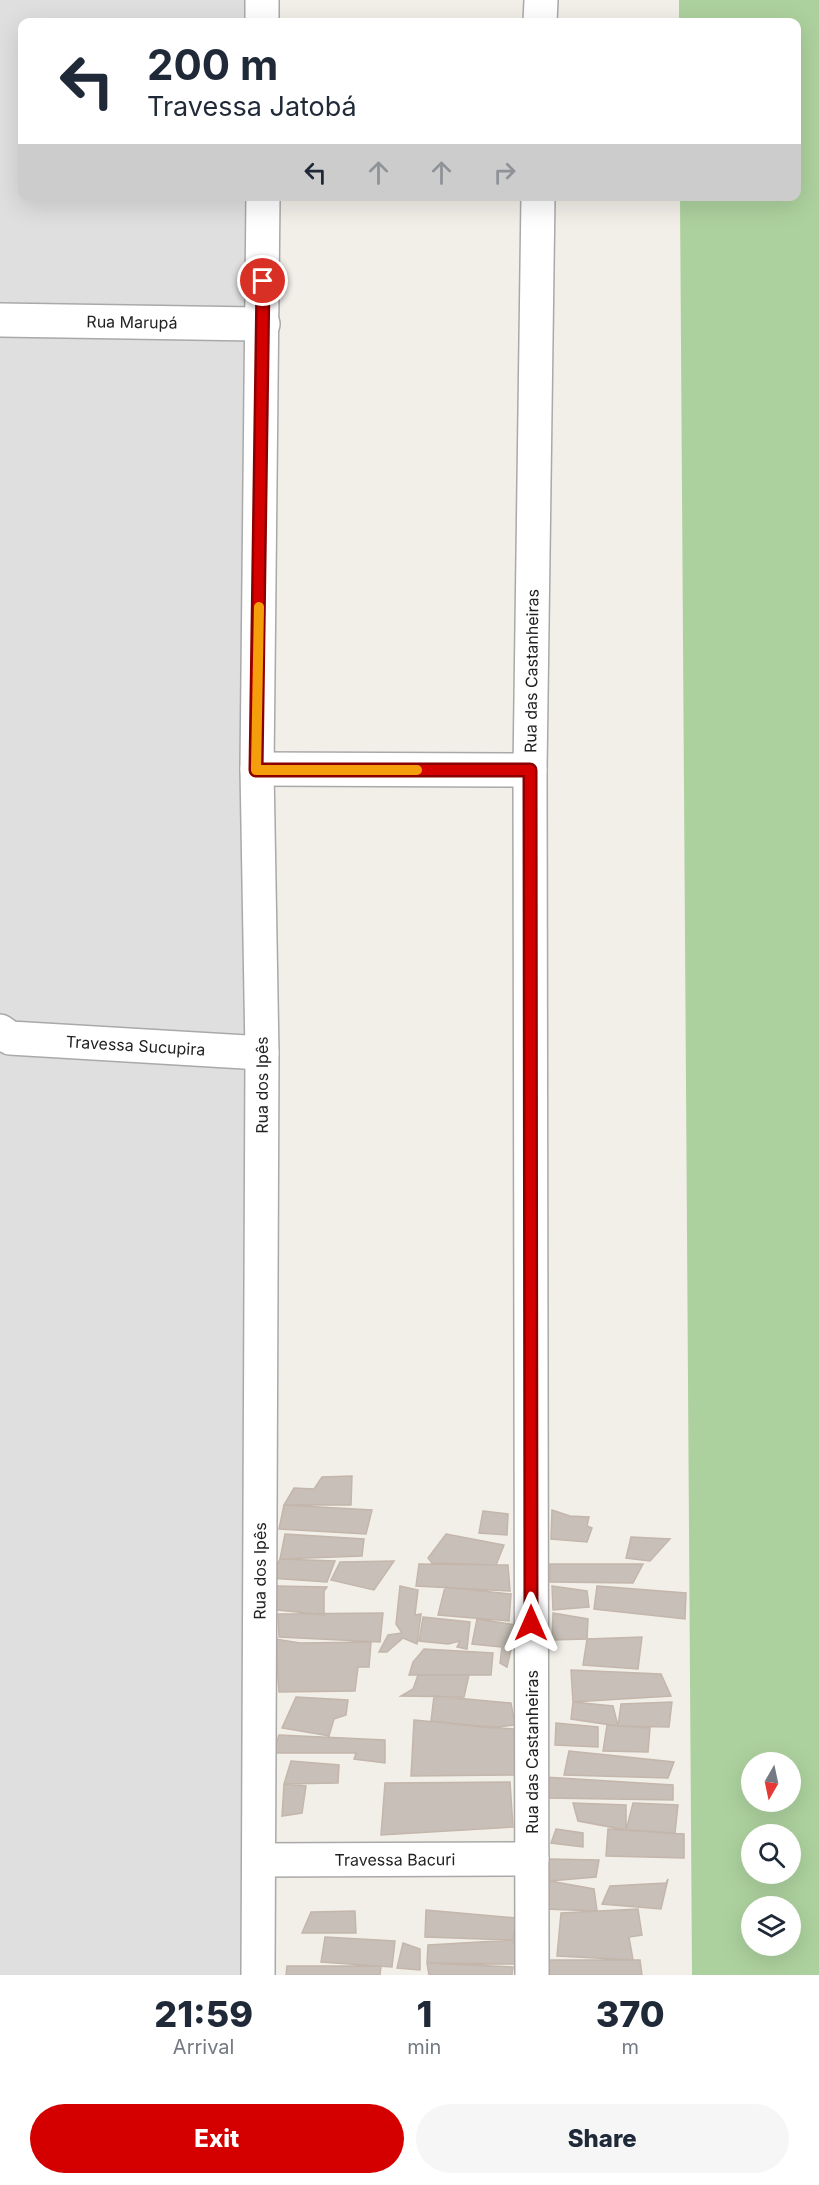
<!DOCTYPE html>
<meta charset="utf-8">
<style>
:root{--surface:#fff;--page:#f6f6f7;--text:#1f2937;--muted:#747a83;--accent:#d40000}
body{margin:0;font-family:Inter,sans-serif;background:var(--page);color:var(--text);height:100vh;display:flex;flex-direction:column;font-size:22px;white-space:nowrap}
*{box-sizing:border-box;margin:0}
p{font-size:20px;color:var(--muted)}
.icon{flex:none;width:33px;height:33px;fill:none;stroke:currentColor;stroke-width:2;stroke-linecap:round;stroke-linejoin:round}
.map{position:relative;height:1975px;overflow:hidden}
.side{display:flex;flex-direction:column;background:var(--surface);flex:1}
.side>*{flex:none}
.guide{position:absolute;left:18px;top:18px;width:783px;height:183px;border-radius:12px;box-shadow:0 6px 24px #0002;background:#fff;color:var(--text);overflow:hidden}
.needle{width:39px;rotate:189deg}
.buttons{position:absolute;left:741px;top:1752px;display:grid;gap:12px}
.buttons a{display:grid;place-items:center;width:60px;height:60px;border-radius:50%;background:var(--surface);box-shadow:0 6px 24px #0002;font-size:30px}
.pin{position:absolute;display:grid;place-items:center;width:51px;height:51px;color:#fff;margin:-26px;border:3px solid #fff;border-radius:50%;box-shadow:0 2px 6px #0007}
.me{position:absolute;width:66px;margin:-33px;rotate:0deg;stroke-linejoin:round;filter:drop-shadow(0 0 4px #0008)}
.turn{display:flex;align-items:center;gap:21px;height:126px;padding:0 30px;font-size:27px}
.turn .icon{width:78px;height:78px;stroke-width:2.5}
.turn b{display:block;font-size:42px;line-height:51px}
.lanes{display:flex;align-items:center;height:57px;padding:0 30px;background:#0003;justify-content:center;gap:30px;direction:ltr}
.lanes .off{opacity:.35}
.eta{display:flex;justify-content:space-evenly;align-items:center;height:102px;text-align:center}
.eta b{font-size:36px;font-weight:800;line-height:42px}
.cta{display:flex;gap:12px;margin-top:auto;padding:12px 30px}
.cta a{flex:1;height:69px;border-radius:36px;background:var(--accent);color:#fff;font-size:24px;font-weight:800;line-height:69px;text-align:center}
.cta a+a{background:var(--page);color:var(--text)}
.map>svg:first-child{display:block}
.residential{fill:#e0dfdf}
.forest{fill:#add19e;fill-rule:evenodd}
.building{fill:#c7bfb8;stroke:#c4b6ab;stroke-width:1.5}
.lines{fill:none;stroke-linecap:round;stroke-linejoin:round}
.minor-casing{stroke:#a9a9a9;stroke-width:36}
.minor{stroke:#fff;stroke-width:33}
.route-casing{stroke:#8a0000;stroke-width:15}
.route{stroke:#d40000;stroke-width:10}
.slow{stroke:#f59e0b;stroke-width:10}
.labels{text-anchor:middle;stroke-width:6;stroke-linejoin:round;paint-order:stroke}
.street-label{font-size:16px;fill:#222;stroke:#fff}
</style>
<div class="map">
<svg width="819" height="1975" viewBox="0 0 819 1975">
<rect width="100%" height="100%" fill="#f2efe9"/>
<!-- residential -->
<path class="residential" d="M 0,0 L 275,0 L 275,22 L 22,22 L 22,196 L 272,197 L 242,1975 L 0,1975 Z"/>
<!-- forest -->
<path class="forest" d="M 679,0 L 819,0 L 819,1975 L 692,1975 L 680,197 L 796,196 L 796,22 L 679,22 ZM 752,1762 L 790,1762 L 790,1802 L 752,1802 ZM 752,1834 L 790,1834 L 790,1874 L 752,1874 ZM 752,1906 L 790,1906 L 790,1946 L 752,1946 Z"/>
<!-- building -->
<path class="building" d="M 352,1476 L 351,1505 L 284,1505 L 294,1488 L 314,1489 L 322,1477 Z
M 284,1505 L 372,1510 L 366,1534 L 279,1529 Z
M 552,1510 L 570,1516 L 589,1517 L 587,1526 L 592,1528 L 587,1542 L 551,1539 Z
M 483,1511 L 508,1514 L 507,1535 L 479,1533 Z
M 285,1534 L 364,1539 L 362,1556 L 280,1559 Z
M 446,1534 L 504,1545 L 496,1565 L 432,1563 L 428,1558 Z
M 631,1537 L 670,1539 L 650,1561 L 626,1558 Z
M 280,1559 L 335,1561 L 327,1582 L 270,1578 Z
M 394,1561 L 374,1590 L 331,1580 L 340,1562 Z
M 419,1564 L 508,1565 L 510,1591 L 416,1586 Z
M 550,1564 L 643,1564 L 633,1583 L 550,1582 Z
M 275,1586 L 327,1587 L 324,1591 L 324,1615 L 269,1609 Z
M 400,1586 L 418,1590 L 415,1615 L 421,1614 L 417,1644 L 403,1638 L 387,1652 L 379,1652 L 388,1635 L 402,1633 L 396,1624 Z
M 552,1586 L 587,1591 L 589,1607 L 553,1610 Z
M 597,1586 L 686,1593 L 685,1619 L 594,1609 Z
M 445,1587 L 511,1594 L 509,1621 L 438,1615 Z
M 383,1613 L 380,1642 L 279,1637 L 278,1614 Z
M 553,1613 L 588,1619 L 587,1639 L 552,1640 Z
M 423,1617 L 470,1622 L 467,1649 L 457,1647 L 460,1641 L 448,1644 L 419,1641 Z
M 477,1619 L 517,1625 L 507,1667 L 500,1663 L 502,1647 L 472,1644 Z
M 642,1637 L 638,1669 L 583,1665 L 587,1639 Z
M 275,1639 L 300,1643 L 371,1642 L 369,1667 L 358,1667 L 355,1691 L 279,1692 Z
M 424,1649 L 493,1653 L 491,1675 L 409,1675 L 413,1662 Z
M 571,1670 L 661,1674 L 671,1696 L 573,1702 Z
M 418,1675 L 469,1675 L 464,1697 L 401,1696 L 413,1689 Z
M 434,1696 L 511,1703 L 515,1725 L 490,1728 L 431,1721 Z
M 296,1697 L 348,1700 L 346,1715 L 334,1719 L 329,1736 L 282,1728 Z
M 573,1702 L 613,1706 L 618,1726 L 571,1719 Z
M 672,1702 L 669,1727 L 618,1726 L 621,1704 Z
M 414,1720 L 514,1729 L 515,1775 L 411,1776 Z
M 556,1723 L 598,1727 L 598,1747 L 555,1745 Z
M 607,1725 L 650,1728 L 648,1752 L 603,1751 Z
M 279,1735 L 385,1740 L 385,1763 L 354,1759 L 356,1753 L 273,1753 Z
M 569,1751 L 674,1762 L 668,1778 L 564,1775 Z
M 291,1761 L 339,1765 L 338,1783 L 284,1784 Z
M 544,1777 L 673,1785 L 673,1800 L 546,1798 Z
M 510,1782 L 513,1827 L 381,1835 L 385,1783 Z
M 284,1784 L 306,1786 L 302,1813 L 282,1816 Z
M 573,1803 L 626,1805 L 626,1830 L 578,1821 Z
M 633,1803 L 678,1805 L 675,1833 L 626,1830 Z
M 556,1829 L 583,1833 L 583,1847 L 551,1843 Z
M 608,1829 L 684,1834 L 684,1858 L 606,1856 Z
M 547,1859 L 599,1860 L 596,1877 L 550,1881 Z
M 668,1879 L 661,1909 L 602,1904 L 610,1886 L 666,1883 Z
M 550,1881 L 594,1889 L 597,1911 L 544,1909 Z
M 638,1909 L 642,1935 L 629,1937 L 633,1960 L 557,1956 L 561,1913 Z
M 426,1910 L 516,1918 L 513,1940 L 425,1937 Z
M 355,1911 L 356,1933 L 302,1933 L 311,1912 Z
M 325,1937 L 395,1941 L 392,1967 L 321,1962 Z
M 513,1940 L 519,1964 L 427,1963 L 428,1945 Z
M 403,1943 L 420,1949 L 420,1970 L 397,1968 Z
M 546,1960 L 640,1960 L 642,1975 L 548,1975 Z
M 427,1963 L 513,1967 L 512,1975 L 429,1975 Z
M 287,1966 L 381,1966 L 380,1975 L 286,1975 Z"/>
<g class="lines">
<!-- minor casing -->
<g class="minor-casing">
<g id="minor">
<path d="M 262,0 L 262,22"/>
<path d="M 540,22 L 541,0"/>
<path id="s1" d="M 0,320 L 263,324"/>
<path d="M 257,769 L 530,770"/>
<path id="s2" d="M 0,1031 L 10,1038 L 262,1053"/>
<path id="s3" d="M 259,1860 L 532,1859"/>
<path id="s4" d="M 258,1975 L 262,1053 L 257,769 L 263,196"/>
<path id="s5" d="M 532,1975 L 530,770 L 538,196"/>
</g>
</g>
<!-- minor -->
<use href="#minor" class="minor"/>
</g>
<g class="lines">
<!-- route casing -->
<g class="route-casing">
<path id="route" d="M 263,281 L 256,770 L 530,770 L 531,1623"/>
</g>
<!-- route -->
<use href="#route" class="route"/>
<!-- slow -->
<path class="slow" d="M 259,607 L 256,770 L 417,770"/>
</g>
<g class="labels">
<!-- street labels -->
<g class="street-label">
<text dy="6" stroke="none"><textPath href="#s1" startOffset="132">Rua Marupá</textPath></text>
<text dy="6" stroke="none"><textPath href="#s5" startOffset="1304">Rua das Castanheiras</textPath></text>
<text dy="6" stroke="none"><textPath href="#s2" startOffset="138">Travessa Sucupira</textPath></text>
<text dy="6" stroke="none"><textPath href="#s4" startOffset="890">Rua dos Ipês</textPath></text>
<text dy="6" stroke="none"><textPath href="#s4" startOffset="404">Rua dos Ipês</textPath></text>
<text transform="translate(532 1752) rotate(-90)" y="6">Rua das Castanheiras</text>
<text dy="6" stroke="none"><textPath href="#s3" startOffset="136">Travessa Bacuri</textPath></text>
</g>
</g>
</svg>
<div class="buttons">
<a><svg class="needle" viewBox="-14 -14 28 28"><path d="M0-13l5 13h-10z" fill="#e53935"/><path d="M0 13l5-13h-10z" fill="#747a83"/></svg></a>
<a><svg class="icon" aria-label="search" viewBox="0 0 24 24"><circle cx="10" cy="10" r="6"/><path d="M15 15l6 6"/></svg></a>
<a><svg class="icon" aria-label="layers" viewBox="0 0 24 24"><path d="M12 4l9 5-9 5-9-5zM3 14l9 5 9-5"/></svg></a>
</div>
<div class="pin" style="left:263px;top:281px;background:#d93025"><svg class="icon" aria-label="arrive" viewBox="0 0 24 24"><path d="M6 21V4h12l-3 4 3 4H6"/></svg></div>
<svg class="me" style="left:531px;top:1623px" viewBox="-20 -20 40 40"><path d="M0-17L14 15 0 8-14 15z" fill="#d40000" stroke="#fff" stroke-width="4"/></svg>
<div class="guide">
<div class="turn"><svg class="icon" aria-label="left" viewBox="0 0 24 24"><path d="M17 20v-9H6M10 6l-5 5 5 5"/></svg><div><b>200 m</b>Travessa Jatobá</div></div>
<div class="lanes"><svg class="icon" aria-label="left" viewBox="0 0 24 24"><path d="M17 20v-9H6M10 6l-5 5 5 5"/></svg><svg class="icon off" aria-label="ahead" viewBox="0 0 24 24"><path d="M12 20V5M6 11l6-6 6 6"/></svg><svg class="icon off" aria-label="ahead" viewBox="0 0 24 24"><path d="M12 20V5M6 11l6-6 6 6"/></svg><svg class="icon off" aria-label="right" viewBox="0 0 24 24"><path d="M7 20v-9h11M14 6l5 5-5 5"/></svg></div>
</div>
</div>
<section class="side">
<div class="eta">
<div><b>21:59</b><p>Arrival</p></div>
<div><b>1</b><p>min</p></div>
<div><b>370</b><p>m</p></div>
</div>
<div class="cta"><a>Exit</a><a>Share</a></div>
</section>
